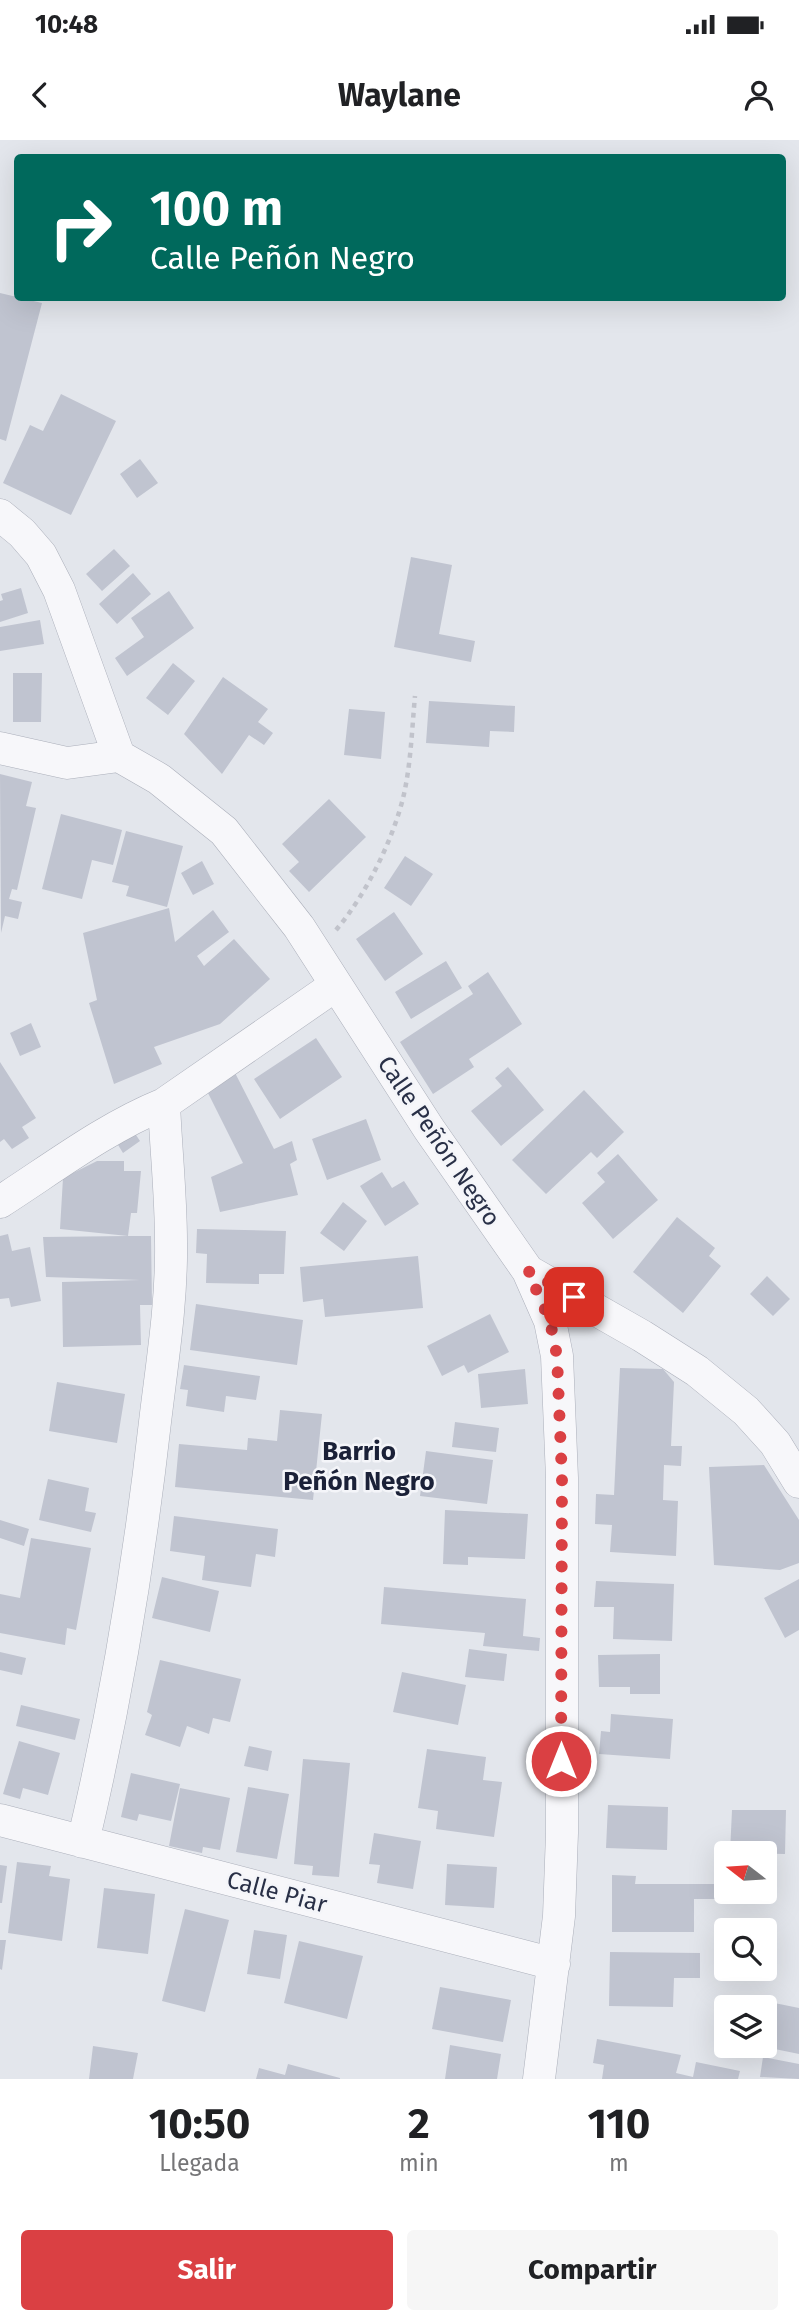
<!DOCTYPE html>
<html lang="es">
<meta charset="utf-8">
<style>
:root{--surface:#fff;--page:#f6f6f6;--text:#202124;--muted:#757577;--accent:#da4043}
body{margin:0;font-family:"Fira Sans",sans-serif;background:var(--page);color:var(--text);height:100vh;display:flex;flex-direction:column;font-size:26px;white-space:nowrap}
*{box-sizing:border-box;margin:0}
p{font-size:23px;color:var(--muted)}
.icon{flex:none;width:38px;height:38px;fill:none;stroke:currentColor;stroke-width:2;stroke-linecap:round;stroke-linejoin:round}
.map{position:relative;height:1939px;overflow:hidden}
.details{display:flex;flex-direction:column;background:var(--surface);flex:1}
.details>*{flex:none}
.guide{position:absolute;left:14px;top:14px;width:772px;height:147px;border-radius:7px;box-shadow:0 7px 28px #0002;background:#00695c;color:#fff;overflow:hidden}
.needle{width:46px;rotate:287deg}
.controls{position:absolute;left:714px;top:1701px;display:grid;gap:14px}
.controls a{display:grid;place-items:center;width:63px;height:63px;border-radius:7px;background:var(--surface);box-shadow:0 7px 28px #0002;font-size:35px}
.pin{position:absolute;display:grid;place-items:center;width:60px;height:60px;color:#fff;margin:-30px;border-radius:14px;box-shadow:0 4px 10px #0006}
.me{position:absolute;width:77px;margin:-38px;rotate:0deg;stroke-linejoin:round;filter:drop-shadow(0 0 5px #0008)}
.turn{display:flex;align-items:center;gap:24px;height:147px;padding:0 21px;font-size:32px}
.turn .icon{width:91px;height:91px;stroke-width:2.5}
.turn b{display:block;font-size:49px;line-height:60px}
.eta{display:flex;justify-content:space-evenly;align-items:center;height:119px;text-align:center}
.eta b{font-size:42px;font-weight:700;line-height:49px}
.button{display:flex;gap:14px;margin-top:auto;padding:14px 21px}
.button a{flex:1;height:80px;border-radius:7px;background:var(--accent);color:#fff;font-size:28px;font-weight:700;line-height:80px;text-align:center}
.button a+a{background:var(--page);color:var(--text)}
.status{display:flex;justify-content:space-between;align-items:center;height:49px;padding:0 35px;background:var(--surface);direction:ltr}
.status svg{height:19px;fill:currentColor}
header{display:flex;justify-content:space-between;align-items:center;height:91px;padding:0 21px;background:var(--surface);font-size:32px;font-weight:700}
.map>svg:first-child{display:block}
.building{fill:#c0c4d0}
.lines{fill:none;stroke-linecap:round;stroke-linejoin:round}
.minor-casing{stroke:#abafba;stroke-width:33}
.path{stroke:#c1c3cb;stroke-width:4.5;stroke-dasharray:5 5;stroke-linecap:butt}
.minor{stroke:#f7f7fa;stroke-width:32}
.route{stroke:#da4043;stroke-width:12;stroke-dasharray:0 21.6}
.labels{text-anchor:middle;stroke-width:5;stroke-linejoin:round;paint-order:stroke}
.street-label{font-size:24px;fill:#293047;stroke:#f4f5f9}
.neighbourhood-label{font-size:26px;font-weight:bold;fill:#1b2138;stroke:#f4f5f9}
</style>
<div class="status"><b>10:48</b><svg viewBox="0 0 49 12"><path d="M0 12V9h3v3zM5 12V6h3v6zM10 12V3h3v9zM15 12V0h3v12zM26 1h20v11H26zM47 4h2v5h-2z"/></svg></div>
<header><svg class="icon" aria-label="back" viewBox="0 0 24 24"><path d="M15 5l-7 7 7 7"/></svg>Waylane<svg class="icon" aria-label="person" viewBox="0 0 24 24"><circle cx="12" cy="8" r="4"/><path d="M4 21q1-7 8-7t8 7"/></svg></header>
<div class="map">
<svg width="799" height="1939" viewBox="0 0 799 1939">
<rect width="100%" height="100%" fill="#e3e6ec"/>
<!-- building -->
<path class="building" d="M 0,153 L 42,163 L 6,301 L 0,299 Z
M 61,254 L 116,281 L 71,375 L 3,343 L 30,285 L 43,291 Z
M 140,319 L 158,343 L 137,358 L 120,334 Z
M 114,409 L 130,426 L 102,451 L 86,434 Z
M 411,417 L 452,425 L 439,494 L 475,501 L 471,522 L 394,507 Z
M 133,433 L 151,454 L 117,484 L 99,464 Z
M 21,448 L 28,473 L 0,482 L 0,461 L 3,460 L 1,454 Z
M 169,451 L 194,488 L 127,536 L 115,518 L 144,497 L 131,478 Z
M 40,480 L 44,504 L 0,511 L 0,487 Z
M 173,523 L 195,541 L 168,575 L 146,558 Z
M 13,533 L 42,533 L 41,582 L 13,582 Z
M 223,537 L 268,569 L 258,582 L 273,593 L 264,605 L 249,595 L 222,634 L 184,594 Z
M 429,561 L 515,566 L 514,592 L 490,591 L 489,607 L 426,603 Z
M 349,569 L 385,572 L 381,619 L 344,615 Z
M 0,634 L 32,642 L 26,666 L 36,668 L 17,750 L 12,749 L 9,759 L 22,762 L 18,779 L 5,776 L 1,793 Z
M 329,659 L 366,697 L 309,752 L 289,731 L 299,722 L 282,704 Z
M 61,674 L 122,690 L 113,725 L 92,720 L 82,759 L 42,749 Z
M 126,691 L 183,706 L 167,767 L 126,756 L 129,746 L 112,742 Z
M 405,716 L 433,734 L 411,766 L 384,748 Z
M 202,721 L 214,744 L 193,755 L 181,733 Z
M 169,768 L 175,802 L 213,770 L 229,792 L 197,816 L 204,826 L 234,799 L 270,839 L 220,884 L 154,907 L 162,924 L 114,944 L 89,863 L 97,860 L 83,793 Z
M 394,772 L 423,814 L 385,841 L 356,799 Z
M 446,821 L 462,848 L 411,879 L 395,852 Z
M 488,832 L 522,884 L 469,919 L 474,927 L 433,954 L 400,902 L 473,854 L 468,846 Z
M 31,883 L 41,907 L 20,916 L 10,893 Z
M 316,898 L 342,937 L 280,979 L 254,939 Z
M 0,922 L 36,978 L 22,987 L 29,998 L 12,1009 L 4,999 L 0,1002 Z
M 232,927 L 274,1009 L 292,1001 L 297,1020 L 290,1024 L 298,1055 L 220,1072 L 211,1037 L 243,1023 L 204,945 Z
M 508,927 L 544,970 L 501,1006 L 471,971 L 502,946 L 495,938 Z
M 584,950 L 624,992 L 597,1018 L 591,1012 L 546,1054 L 512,1020 Z
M 366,979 L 381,1020 L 327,1040 L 312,999 Z
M 132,989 L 140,1001 L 123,1013 L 115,1000 Z
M 618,1014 L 658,1060 L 613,1099 L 582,1063 L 605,1042 L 597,1033 Z
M 97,1021 L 124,1021 L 124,1031 L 141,1031 L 137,1073 L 131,1073 L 128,1096 L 151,1096 L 152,1165 L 140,1165 L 141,1205 L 63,1207 L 62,1142 L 140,1140 L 46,1137 L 43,1097 L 128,1096 L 60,1089 L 63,1038 Z
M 382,1032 L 392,1048 L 404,1041 L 419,1064 L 385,1086 L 360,1046 Z
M 343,1062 L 367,1081 L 344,1111 L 320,1093 Z
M 677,1077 L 715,1108 L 709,1116 L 721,1126 L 683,1173 L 633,1132 Z
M 197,1089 L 286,1091 L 284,1134 L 259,1134 L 259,1144 L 206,1143 L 207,1114 L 196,1113 Z
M 8,1094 L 12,1111 L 30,1107 L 41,1161 L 11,1167 L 9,1158 L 0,1159 L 0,1096 Z
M 418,1116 L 423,1168 L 325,1177 L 323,1159 L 303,1162 L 300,1127 Z
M 767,1136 L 790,1159 L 773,1176 L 750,1154 Z
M 196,1164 L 303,1180 L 297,1225 L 190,1210 Z
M 490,1174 L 509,1212 L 468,1233 L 464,1225 L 442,1236 L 427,1206 Z
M 184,1225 L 260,1236 L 256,1260 L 226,1256 L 224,1272 L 186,1266 L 188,1250 L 180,1249 Z
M 620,1228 L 663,1229 L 674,1242 L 671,1306 L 682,1306 L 681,1326 L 664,1325 L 663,1360 L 678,1361 L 676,1416 L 610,1412 L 612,1385 L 595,1384 L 596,1354 L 614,1355 Z
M 525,1229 L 528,1264 L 481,1268 L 478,1234 Z
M 57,1242 L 125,1254 L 117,1303 L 49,1291 Z
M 280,1270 L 322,1274 L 313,1360 L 175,1347 L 179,1304 L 247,1310 L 248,1298 L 277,1301 Z
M 455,1282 L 499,1288 L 496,1312 L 452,1307 Z
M 426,1311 L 493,1320 L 487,1364 L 420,1356 Z
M 764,1325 L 799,1380 L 799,1423 L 780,1430 L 714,1425 L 709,1327 Z
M 48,1339 L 89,1348 L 85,1371 L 96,1373 L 91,1392 L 39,1380 Z
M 445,1370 L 528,1374 L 525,1419 L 468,1417 L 468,1425 L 443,1424 Z
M 174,1376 L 278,1389 L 275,1417 L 256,1414 L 251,1447 L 202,1440 L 205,1416 L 170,1411 Z
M 0,1380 L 29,1389 L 24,1406 L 0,1398 Z
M 31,1398 L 91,1408 L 76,1490 L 67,1488 L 65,1505 L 0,1493 L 0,1454 L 20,1458 Z
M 162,1437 L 219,1451 L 210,1492 L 152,1478 Z
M 799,1439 L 799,1490 L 785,1498 L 764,1458 Z
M 596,1441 L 674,1444 L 672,1501 L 613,1499 L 614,1467 L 594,1467 Z
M 384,1447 L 526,1459 L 523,1496 L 540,1498 L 539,1511 L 483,1506 L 485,1493 L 381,1484 Z
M 469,1509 L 507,1514 L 504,1541 L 465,1537 Z
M 0,1512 L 26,1518 L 22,1535 L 0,1530 Z
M 660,1514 L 660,1554 L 630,1554 L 630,1547 L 599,1547 L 598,1515 Z
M 160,1520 L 241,1539 L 230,1582 L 213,1578 L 209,1594 L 187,1586 L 180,1607 L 145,1595 L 152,1575 L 147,1572 Z
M 402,1532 L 466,1545 L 458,1585 L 393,1572 Z
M 21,1565 L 80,1579 L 75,1600 L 16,1586 Z
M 611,1574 L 673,1579 L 670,1619 L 599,1614 L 601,1591 L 610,1592 Z
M 19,1601 L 60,1613 L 48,1655 L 23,1648 L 20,1659 L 3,1654 Z
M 249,1606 L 272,1611 L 268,1631 L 244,1626 Z
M 427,1609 L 486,1617 L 483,1640 L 502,1642 L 494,1697 L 436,1689 L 438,1671 L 418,1668 Z
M 303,1619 L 350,1623 L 339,1737 L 312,1735 L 313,1726 L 294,1724 Z
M 131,1633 L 180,1644 L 171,1681 L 139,1674 L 137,1681 L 121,1677 Z
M 248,1647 L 289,1654 L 277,1719 L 236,1712 Z
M 180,1648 L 230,1658 L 220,1710 L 203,1707 L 202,1713 L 169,1706 Z
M 608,1665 L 668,1667 L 667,1710 L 606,1708 Z
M 732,1670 L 786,1670 L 785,1714 L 730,1713 Z
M 374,1693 L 421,1701 L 413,1749 L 377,1743 L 380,1725 L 369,1724 Z
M 17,1722 L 51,1726 L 49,1736 L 70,1739 L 62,1801 L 8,1793 Z
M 447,1724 L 497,1727 L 494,1768 L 445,1765 Z
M 0,1725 L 7,1726 L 2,1763 L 0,1763 Z
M 612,1735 L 636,1736 L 635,1744 L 726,1744 L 726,1752 L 730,1752 L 730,1759 L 694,1759 L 694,1792 L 612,1792 Z
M 104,1748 L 155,1754 L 148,1814 L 97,1808 Z
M 185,1769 L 229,1780 L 205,1872 L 162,1861 Z
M 254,1790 L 287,1795 L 280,1839 L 247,1834 Z
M 0,1800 L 6,1800 L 2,1830 L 0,1829 Z
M 299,1801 L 363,1816 L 347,1879 L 284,1863 Z
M 610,1812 L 700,1813 L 700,1838 L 674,1838 L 673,1867 L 609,1866 Z
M 440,1847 L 511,1860 L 503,1902 L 432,1889 Z
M 755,1859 L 799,1868 L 799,1914 L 765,1907 L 765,1867 L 754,1867 Z
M 597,1899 L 681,1915 L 676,1933 L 693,1937 L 696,1922 L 740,1931 L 738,1939 L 602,1939 L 604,1925 L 593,1923 Z
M 450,1905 L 501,1914 L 497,1939 L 445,1939 Z
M 93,1906 L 138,1913 L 133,1939 L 89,1939 Z
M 763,1917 L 799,1924 L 799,1939 L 760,1937 Z
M 288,1924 L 340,1938 L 340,1939 L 256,1939 L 259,1928 L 285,1935 Z"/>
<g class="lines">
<!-- minor casing -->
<g class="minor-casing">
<path id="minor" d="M 0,375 L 22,393 L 41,415 L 59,450 L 119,616
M 0,608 L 67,623 L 119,616
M 119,616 L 159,639 L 224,691 L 299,787 L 429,989 L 528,1131 L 642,1196 L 697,1231 L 746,1271 L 775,1303 L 799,1342
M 0,1062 C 53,1028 105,988 164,964 L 336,845
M 528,1131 L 550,1181 L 557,1216 L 562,1338 L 562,1693 L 559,1776 L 539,1939
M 0,1680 L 554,1824
M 83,1702 C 116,1563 139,1424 155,1282 C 162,1223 172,1162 171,1102 C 171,1056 166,1010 164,964"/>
</g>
<!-- path -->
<path class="path" d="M 336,790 C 366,755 394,698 404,654 C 411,622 412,588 415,556"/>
<!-- minor -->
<use href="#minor" class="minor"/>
</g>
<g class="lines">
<!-- route -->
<path class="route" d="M 561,1621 L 562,1338 L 557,1216 L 550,1181 L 528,1131 L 574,1157"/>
</g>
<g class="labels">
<!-- street labels -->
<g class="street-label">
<text transform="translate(439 1001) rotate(56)" y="8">Calle Peñón Negro</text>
<text transform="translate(277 1752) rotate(15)" y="8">Calle Piar</text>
</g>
<!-- neighbourhood labels -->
<g class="neighbourhood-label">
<text x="359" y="1320">Barrio<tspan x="359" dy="30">Peñón Negro</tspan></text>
</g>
</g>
</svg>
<div class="controls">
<a><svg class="needle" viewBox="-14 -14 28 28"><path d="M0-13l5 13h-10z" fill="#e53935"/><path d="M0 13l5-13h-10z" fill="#757577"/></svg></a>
<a><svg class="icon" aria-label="search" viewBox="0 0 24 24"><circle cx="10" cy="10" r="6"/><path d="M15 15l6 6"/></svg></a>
<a><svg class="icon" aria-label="layers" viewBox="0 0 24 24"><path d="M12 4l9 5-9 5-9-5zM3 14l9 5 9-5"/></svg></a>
</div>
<div class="pin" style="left:574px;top:1157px;background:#d93025"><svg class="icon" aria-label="arrive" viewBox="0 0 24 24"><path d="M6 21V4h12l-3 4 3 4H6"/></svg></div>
<svg class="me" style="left:561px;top:1621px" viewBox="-20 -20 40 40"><circle r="17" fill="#da4043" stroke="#fff" stroke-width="3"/><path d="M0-11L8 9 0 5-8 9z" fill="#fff"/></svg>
<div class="guide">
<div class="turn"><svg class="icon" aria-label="right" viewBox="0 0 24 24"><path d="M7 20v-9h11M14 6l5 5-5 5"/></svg><div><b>100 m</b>Calle Peñón Negro</div></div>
</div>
</div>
<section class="details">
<div class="eta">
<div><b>10:50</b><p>Llegada</p></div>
<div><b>2</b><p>min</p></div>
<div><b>110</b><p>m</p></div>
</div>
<div class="button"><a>Salir</a><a>Compartir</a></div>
</section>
